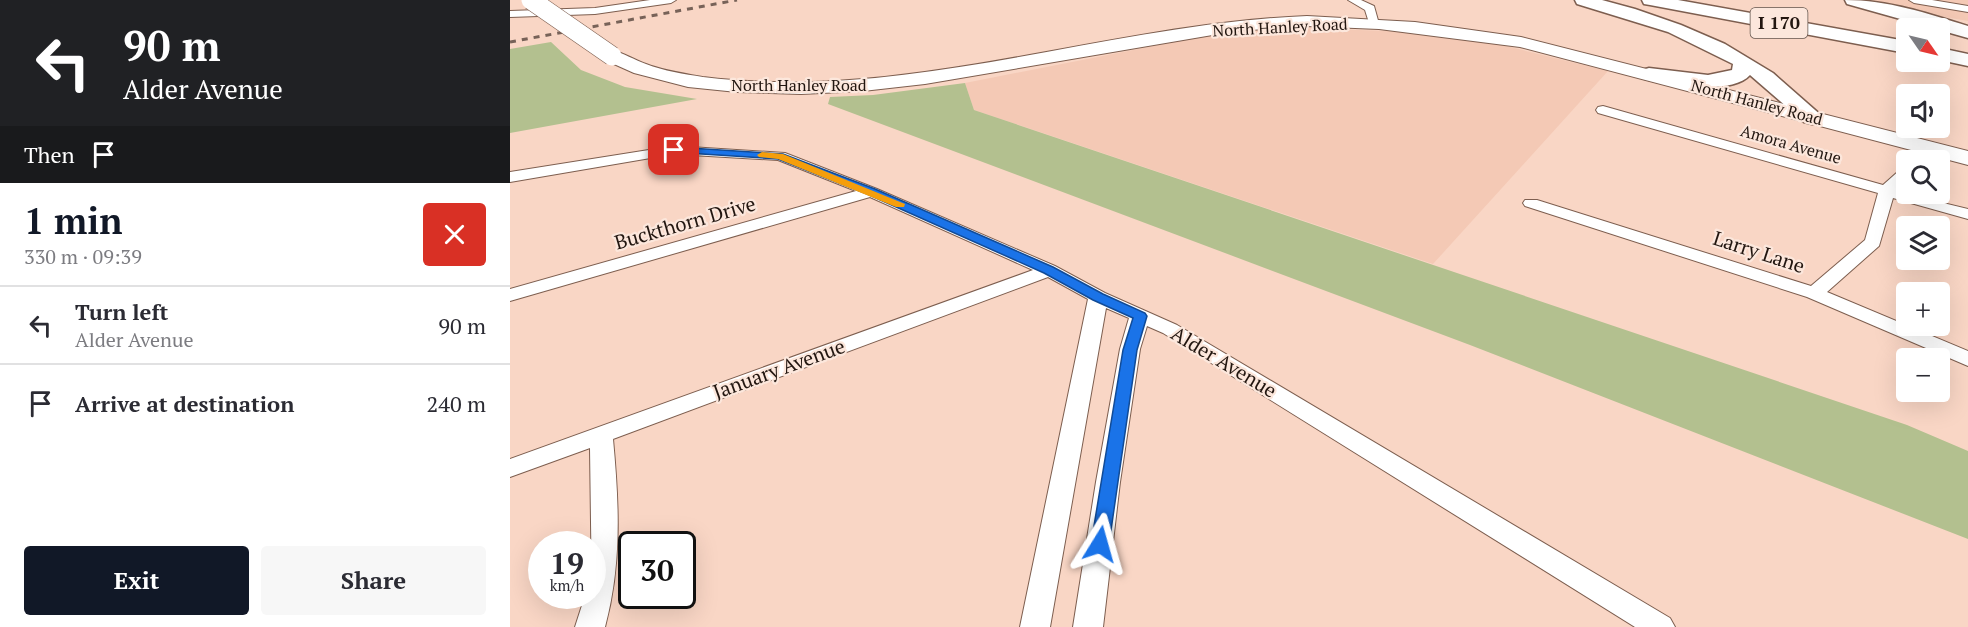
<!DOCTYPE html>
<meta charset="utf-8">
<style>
:root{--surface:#fff;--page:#f7f7f7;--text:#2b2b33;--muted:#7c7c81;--line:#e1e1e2;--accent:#111827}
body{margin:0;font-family:"PT Serif",serif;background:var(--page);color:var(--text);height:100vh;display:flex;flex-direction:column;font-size:22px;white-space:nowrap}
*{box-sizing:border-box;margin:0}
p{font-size:20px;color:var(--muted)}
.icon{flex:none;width:33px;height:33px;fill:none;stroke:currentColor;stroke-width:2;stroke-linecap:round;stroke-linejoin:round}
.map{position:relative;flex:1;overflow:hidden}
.details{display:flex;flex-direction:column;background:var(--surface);width:510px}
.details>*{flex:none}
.top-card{background:#202124;color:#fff;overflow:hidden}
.needle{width:39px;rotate:124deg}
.buttons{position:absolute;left:1386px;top:18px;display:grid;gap:12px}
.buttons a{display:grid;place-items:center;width:54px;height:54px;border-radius:6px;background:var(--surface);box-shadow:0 6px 24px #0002;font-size:30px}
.speed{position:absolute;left:18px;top:531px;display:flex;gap:12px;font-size:30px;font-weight:700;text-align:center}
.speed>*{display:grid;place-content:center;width:78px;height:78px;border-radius:50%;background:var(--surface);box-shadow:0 6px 24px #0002;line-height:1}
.speed small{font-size:15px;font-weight:400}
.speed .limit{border:3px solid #111;border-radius:9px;background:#fff;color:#111}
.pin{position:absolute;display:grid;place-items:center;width:51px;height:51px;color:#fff;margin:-26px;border-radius:12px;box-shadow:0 3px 9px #0006}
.me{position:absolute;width:66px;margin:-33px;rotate:8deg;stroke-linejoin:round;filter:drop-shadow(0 0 4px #0008)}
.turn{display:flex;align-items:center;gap:21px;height:126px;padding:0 24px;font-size:27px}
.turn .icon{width:78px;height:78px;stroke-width:2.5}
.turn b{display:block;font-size:42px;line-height:51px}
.then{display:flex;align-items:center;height:57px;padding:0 24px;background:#0003;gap:12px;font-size:22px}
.round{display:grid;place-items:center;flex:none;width:63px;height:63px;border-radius:6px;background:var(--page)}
.head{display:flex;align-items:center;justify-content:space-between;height:102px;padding:0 24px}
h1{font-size:36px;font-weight:600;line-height:45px;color:var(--accent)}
.action{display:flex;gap:12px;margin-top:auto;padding:12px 24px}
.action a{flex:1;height:69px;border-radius:6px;background:var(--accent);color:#fff;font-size:24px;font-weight:600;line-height:69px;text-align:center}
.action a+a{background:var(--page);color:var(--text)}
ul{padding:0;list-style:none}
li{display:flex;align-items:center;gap:18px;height:78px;padding:0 24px;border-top:2px solid var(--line)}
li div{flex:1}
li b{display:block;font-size:22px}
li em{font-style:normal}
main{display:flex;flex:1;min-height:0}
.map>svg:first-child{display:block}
.built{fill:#f4c9b5}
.green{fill:#b3c08f}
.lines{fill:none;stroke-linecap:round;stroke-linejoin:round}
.minor-casing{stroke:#7d5e4f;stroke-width:2}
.primary-casing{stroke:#7d5e4f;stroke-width:2}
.motorway-casing{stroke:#7d5e4f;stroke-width:3}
.minor{fill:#fff;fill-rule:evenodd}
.primary{fill:#fff;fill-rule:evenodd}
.motorway{fill:#fff;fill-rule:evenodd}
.rail{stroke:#776258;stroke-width:3;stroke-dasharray:6 6;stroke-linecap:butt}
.primary-bridge-casing{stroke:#7d5e4f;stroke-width:20;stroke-linecap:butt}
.primary-bridge{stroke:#fff;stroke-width:19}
.route{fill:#1a73e8;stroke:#114b97;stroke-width:1.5}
.slow{fill:#f59e0b}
.labels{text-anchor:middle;stroke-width:4.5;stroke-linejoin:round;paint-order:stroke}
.far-street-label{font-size:16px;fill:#221610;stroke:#fce7dc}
.shield{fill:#fce7dc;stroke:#63554d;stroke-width:1.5}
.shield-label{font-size:18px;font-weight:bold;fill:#221610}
.street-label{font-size:20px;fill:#221610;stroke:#fce7dc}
</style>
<main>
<section class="details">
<div class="top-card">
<div class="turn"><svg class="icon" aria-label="left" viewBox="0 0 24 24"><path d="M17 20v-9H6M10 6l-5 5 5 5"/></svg><div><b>90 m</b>Alder Avenue</div></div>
<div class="then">Then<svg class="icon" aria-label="arrive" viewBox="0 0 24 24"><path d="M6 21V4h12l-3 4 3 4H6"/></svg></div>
</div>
<div class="head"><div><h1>1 min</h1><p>330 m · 09:39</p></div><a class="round" style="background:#d93025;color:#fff"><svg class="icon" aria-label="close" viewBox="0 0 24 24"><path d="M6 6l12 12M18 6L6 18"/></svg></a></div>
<ul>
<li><svg class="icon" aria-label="left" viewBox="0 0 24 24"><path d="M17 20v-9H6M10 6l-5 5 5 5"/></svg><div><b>Turn left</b><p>Alder Avenue</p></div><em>90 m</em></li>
<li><svg class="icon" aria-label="arrive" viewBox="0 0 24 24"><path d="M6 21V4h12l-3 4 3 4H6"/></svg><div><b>Arrive at destination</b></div><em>240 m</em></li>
</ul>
<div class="action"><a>Exit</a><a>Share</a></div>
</section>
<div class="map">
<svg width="1458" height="627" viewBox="0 0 1458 627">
<rect width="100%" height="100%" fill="#f9d6c5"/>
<!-- built -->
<path class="built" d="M 1336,0 L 1458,0 L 1458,21 Z
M 792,28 L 905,32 L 988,44 L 1098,71 L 923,264 L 464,110 L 455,83 L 679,39 L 721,33 Z"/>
<!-- green -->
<path class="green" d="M 41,42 L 71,70 L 115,87 L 187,99 L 0,133 L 0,49 Z
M 455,83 L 464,110 L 1397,425 L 1458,451 L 1458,539 L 960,345 L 318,104 L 320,97 L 363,95 Z"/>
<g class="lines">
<!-- minor casing -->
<g class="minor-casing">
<path id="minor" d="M 140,0 L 166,0 L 161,3 L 85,14 L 0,17 L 0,11 L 85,8 Z
M 838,0 L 851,0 L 864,6 L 869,24 L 868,26 L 860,26 L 855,10 Z
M 1399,0 L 1422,0 L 1458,6 L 1458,12 L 1404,3 Z
M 1093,106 L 1373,185 L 1391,169 L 1396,168 L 1396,180 L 1387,189 L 1396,194 L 1458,209 L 1458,219 L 1383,198 L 1369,246 L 1317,292 L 1458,351 L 1458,366 L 1297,297 L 1015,206 L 1013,203 L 1015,200 L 1027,200 L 1301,286 L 1355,240 L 1368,193 L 1088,113 L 1086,110 L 1088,107 Z
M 164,146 L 275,153 L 367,189 L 545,266 L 595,293 L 667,325 L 1160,618 L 1165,627 L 1125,627 L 653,333 L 637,326 L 630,349 L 610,482 L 593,627 L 563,627 L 586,482 L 610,349 L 619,318 L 596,308 L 540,627 L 510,627 L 578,299 L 538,277 L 103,439 C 109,503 112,564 95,627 L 65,627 L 75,596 L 82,596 L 80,448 L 0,477 L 0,459 L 523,270 L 360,197 L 0,301 L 0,289 L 346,191 L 268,160 L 164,154 L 0,182 L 0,172 Z
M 1434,147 L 1439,148 L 1441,151 C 1432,161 1421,161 1409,160 Z"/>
</g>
<!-- primary casing -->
<g class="primary-casing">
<path id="primary" d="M 797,16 L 905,22 L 1011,37 L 1458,151 L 1458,165 L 1010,47 L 869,29 L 797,26 L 726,31 L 415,84 L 353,91 L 291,94 L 227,92 L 178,87 L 124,73 L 95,60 L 93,56 L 95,52 L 102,50 C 114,53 124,60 136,64 C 154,71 174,74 193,77 C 398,103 595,24 797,16 Z"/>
</g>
<!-- motorway casing -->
<g class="motorway-casing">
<path id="motorway" d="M 1065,0 L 1092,0 L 1125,9 L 1171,25 L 1215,44 L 1263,73 L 1313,117 L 1310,122 L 1302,124 L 1294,122 L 1240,75 C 1221,96 1157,85 1132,78 L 1129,74 L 1132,70 L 1139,68 L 1198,75 L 1222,70 L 1223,64 L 1158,32 L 1067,4 Z
M 1132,0 L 1168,0 L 1396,41 L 1396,53 L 1140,5 L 1134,4 Z
M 1335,0 C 1378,0 1416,13 1458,26 L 1458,38 L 1337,4 Z
M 1430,48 L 1458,54 L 1458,66 L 1430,60 Z"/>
</g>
<!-- minor -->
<use href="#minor" class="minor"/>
<!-- primary -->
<use href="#primary" class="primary"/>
<!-- motorway -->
<use href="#motorway" class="motorway"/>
<!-- rail -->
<path class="rail" d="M 0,42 L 227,0"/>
<!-- primary-bridge casing -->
<g class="primary-bridge-casing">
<path id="primary-bridge" d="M 21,0 L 102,56"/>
</g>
<!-- primary-bridge -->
<use href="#primary-bridge" class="primary-bridge"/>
</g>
<!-- route -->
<path class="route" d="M 164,147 L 273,154 L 365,189 L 543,267 L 593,294 L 635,313 L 637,316 L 627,350 L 599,544 L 596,550 L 590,552 L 583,550 L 581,544 L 613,350 L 623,318 L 583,300 L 534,273 L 357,194 L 268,159 L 161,152 L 159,150 Z"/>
<!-- slow -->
<path class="slow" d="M 252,152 L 273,154 L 395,204 L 394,207 L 386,207 L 268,159 L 249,157 L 247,155 Z"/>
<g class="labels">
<!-- far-street labels -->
<g class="far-street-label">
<text transform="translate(770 27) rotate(-3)" y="6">North Hanley Road</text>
<text x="289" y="91">North Hanley Road</text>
<text transform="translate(1247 102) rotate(15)" y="6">North Hanley Road</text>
<text transform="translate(1281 144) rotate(16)" y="6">Amora Avenue</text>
</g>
<!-- shield labels -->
<rect class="shield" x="1240.5" y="8" width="57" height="30" rx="4.5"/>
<g class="shield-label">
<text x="1269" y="29">I 170</text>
</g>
<!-- street labels -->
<g class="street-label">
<text transform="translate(175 223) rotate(-16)" y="7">Buckthorn Drive</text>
<text transform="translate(1249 252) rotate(18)" y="7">Larry Lane</text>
<text transform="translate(714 362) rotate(31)" y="7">Alder Avenue</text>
<text transform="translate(269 369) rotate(-20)" y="7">January Avenue</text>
</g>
</g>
</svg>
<div class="buttons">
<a><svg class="needle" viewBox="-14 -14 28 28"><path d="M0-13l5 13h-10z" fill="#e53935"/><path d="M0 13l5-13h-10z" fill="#7c7c81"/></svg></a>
<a><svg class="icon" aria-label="sound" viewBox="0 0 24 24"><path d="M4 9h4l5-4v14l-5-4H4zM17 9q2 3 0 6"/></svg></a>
<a><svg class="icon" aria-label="search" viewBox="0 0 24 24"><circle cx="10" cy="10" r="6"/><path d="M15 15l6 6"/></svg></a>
<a><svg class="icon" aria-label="layers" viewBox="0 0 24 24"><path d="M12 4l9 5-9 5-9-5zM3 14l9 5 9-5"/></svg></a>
<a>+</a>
<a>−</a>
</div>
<div class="speed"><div>19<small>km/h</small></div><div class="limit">30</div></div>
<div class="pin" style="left:164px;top:150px;background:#d93025"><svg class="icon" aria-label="arrive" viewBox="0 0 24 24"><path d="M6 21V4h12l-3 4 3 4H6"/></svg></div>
<svg class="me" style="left:590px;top:544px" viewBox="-20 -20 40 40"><path d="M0-17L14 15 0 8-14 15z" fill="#1a73e8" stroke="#fff" stroke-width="4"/></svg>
</div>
</main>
